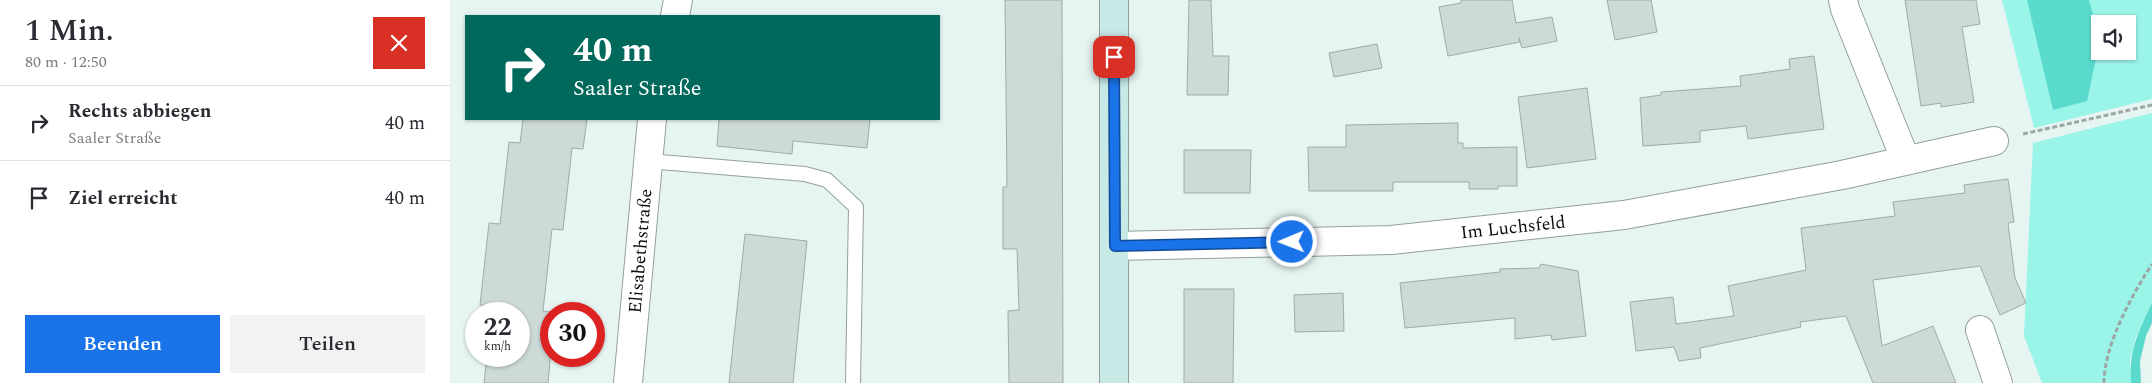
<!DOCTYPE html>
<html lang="de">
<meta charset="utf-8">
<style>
:root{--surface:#fff;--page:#f2f2f3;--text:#2b2b33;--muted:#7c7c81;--line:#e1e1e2;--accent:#1a73e8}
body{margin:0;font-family:Spectral,serif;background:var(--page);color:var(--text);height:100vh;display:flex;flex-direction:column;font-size:19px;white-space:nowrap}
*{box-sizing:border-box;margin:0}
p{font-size:16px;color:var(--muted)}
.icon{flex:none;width:28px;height:28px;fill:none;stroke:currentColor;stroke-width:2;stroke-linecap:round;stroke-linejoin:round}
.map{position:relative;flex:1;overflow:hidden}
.sheet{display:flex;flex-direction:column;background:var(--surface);width:450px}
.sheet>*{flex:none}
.hud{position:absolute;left:15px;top:15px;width:475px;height:105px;border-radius:0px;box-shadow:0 1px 4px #0004;background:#00695c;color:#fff;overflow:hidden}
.fabs{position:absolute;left:1641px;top:15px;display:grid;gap:10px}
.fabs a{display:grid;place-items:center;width:45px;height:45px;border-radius:0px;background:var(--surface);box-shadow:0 1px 4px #0004;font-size:25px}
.speed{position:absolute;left:15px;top:302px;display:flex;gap:10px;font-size:25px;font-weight:700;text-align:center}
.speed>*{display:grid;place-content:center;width:65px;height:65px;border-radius:50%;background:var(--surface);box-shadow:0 1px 4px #0004;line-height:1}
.speed small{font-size:12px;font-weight:400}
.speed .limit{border:8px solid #d22;background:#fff;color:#111}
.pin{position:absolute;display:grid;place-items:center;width:42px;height:42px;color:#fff;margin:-21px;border-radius:10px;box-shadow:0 2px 8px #0006}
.me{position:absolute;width:55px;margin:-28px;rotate:269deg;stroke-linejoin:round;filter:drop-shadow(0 0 4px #0008)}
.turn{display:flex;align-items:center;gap:18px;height:105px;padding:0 25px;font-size:22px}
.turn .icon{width:65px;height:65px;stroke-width:2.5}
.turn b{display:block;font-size:35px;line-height:42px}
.round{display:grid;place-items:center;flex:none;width:52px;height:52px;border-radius:0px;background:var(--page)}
.overview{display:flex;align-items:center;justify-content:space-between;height:85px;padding:0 25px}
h1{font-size:30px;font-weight:600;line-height:38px}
.button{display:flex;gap:10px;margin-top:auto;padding:10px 25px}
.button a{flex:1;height:58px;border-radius:0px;background:var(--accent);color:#fff;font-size:20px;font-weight:600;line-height:58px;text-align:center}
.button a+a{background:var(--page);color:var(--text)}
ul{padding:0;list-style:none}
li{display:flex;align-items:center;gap:15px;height:75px;padding:0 25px;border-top:1px solid var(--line)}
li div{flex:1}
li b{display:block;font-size:19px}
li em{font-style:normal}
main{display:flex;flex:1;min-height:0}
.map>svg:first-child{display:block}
.green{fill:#9af4e8;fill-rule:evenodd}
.water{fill:#5adacc}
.building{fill:#cddad8;stroke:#9eaba9}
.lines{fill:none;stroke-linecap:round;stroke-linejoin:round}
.lane-casing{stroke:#939f9d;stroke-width:16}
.street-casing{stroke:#939f9d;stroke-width:30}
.secondary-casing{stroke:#939f9d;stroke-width:30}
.path{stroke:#9ca7a5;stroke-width:3;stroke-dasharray:5 2.5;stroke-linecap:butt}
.lane{stroke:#fff;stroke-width:14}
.street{stroke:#fff;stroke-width:28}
.secondary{stroke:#c7eae6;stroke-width:28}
.route-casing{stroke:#114b97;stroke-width:12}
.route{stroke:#1a73e8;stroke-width:9}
.labels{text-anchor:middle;stroke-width:4.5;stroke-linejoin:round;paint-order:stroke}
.street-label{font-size:18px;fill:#090e0d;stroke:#fff}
</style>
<main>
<section class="sheet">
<div class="overview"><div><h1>1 Min.</h1><p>80 m · 12:50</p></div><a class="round" style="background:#d93025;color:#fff"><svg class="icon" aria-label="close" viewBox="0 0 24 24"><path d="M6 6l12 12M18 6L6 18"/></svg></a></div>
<ul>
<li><svg class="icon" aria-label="right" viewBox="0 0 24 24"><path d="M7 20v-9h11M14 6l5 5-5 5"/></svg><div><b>Rechts abbiegen</b><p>Saaler Straße</p></div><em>40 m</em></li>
<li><svg class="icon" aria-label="arrive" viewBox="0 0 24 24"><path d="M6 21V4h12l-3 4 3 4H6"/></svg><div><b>Ziel erreicht</b></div><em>40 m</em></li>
</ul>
<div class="button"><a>Beenden</a><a>Teilen</a></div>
</section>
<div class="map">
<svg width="1702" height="383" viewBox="0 0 1702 383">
<rect width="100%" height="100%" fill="#e7f5f2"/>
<!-- green -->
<path class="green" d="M 1552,0 L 1702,0 L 1702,99 L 1584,128 ZM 1650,24 L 1678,24 L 1678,51 L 1650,51 Z
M 1702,113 L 1702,303 L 1686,337 L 1680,361 L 1681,383 L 1592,383 L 1574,336 L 1583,143 Z"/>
<!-- water -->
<path class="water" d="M 1577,0 L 1639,0 L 1650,40 L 1637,101 L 1603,110 Z
M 1702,303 L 1702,323 L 1696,336 L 1690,361 L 1691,383 L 1681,383 C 1679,349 1688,333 1702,303 Z"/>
<!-- building -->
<path class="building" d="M 555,0 L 612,0 L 613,383 L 559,383 L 558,311 L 569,310 L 567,249 L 553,249 L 553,187 L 557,187 Z
M 739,0 L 761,0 L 763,56 L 779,56 L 778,95 L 737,95 Z
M 1011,0 L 1062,0 L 1066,23 L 1102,17 L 1107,41 L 1072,48 L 1069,38 L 1070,42 L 998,56 L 989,7 L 1011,3 Z
M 1157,0 L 1201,0 L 1207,32 L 1165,40 Z
M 1455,0 L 1526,0 L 1530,24 L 1512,27 L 1524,102 L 1491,107 L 1491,103 L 1471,106 Z
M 927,44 L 932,68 L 884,77 L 879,53 Z
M 1364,56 L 1374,129 L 1298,139 L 1296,126 L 1250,131 L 1250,142 L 1193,146 L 1190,98 L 1211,95 L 1211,92 L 1291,86 L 1290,76 L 1340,69 L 1339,59 Z
M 1137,88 L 1146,159 L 1077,168 L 1068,97 Z
M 73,119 L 137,119 L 133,149 L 122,148 L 113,230 L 102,229 L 93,311 L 101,312 L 101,350 L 98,383 L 34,383 L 37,356 L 69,356 L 69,314 L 41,314 L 42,306 L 30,305 L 39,223 L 50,224 L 59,142 L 70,143 Z
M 269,119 L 420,119 L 417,148 L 343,141 L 342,154 L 267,146 Z
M 1008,123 L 1008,143 L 1013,143 L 1013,148 L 1067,147 L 1067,186 L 1048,186 L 1048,189 L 1019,189 L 1019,182 L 943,182 L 943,191 L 859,191 L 858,147 L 896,147 L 896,125 Z
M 734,150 L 801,150 L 800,193 L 734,193 Z
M 1558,179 L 1564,222 L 1558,223 L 1565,278 L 1576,303 L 1550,315 L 1530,266 L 1423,280 L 1432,346 L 1483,326 L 1506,383 L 1423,383 L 1396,316 L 1350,322 L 1351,327 L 1250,348 L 1251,358 L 1229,361 L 1224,347 L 1186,351 L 1180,302 L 1223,297 L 1226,324 L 1284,316 L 1278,286 L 1356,270 L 1351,228 L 1445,216 L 1443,202 L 1515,193 L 1514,185 Z
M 295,234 L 357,241 L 343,383 L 279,383 Z
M 1091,264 L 1128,271 L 1136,336 L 1102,340 L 1101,335 L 1065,339 L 1065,318 L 955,328 L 950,283 L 1050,272 L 1050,269 L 1089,268 Z
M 734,289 L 784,289 L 783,383 L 734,383 Z
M 893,293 L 894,331 L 845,332 L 844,295 Z"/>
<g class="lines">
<!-- lane casing -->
<g class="lane-casing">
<path id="lane" d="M 198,161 L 355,174 L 377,180 L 406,207 L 403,383"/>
</g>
<!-- street casing -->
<g class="street-casing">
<path id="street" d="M 1393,0 L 1395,9 L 1456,161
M 225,16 L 228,0
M 665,246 L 941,240 L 1174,215 L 1392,175 L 1544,141
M 1530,330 L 1548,383
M 178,383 L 202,119"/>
</g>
<!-- secondary casing -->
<g class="secondary-casing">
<path id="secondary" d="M 664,0 L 664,383"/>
</g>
<!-- path -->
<path class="path" d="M 1573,134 L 1702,105
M 1654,383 C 1654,345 1682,295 1702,264"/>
<!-- lane -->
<use href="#lane" class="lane"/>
<!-- street -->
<use href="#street" class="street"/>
<!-- secondary -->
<use href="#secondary" class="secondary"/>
</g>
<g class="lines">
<!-- route casing -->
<g class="route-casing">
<path id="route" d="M 664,57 L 665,246 L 842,242"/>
</g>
<!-- route -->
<use href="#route" class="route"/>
</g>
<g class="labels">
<!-- street labels -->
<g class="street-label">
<text transform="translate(1063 227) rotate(-6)" y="6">Im Luchsfeld</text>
<text transform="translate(190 251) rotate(-85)" y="6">Elisabethstraße</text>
</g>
</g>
</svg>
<div class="fabs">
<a><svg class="icon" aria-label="sound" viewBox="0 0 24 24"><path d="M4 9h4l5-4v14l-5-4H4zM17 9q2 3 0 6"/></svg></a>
</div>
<div class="speed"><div>22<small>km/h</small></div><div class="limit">30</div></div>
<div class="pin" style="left:664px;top:57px;background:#d93025"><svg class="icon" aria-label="arrive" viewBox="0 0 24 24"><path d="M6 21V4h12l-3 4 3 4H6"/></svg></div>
<svg class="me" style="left:842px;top:242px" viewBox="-20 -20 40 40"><circle r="17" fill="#1a73e8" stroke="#fff" stroke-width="3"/><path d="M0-11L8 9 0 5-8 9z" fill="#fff"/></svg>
<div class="hud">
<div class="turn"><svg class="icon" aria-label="right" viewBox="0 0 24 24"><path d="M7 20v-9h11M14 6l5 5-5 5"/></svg><div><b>40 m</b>Saaler Straße</div></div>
</div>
</div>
</main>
